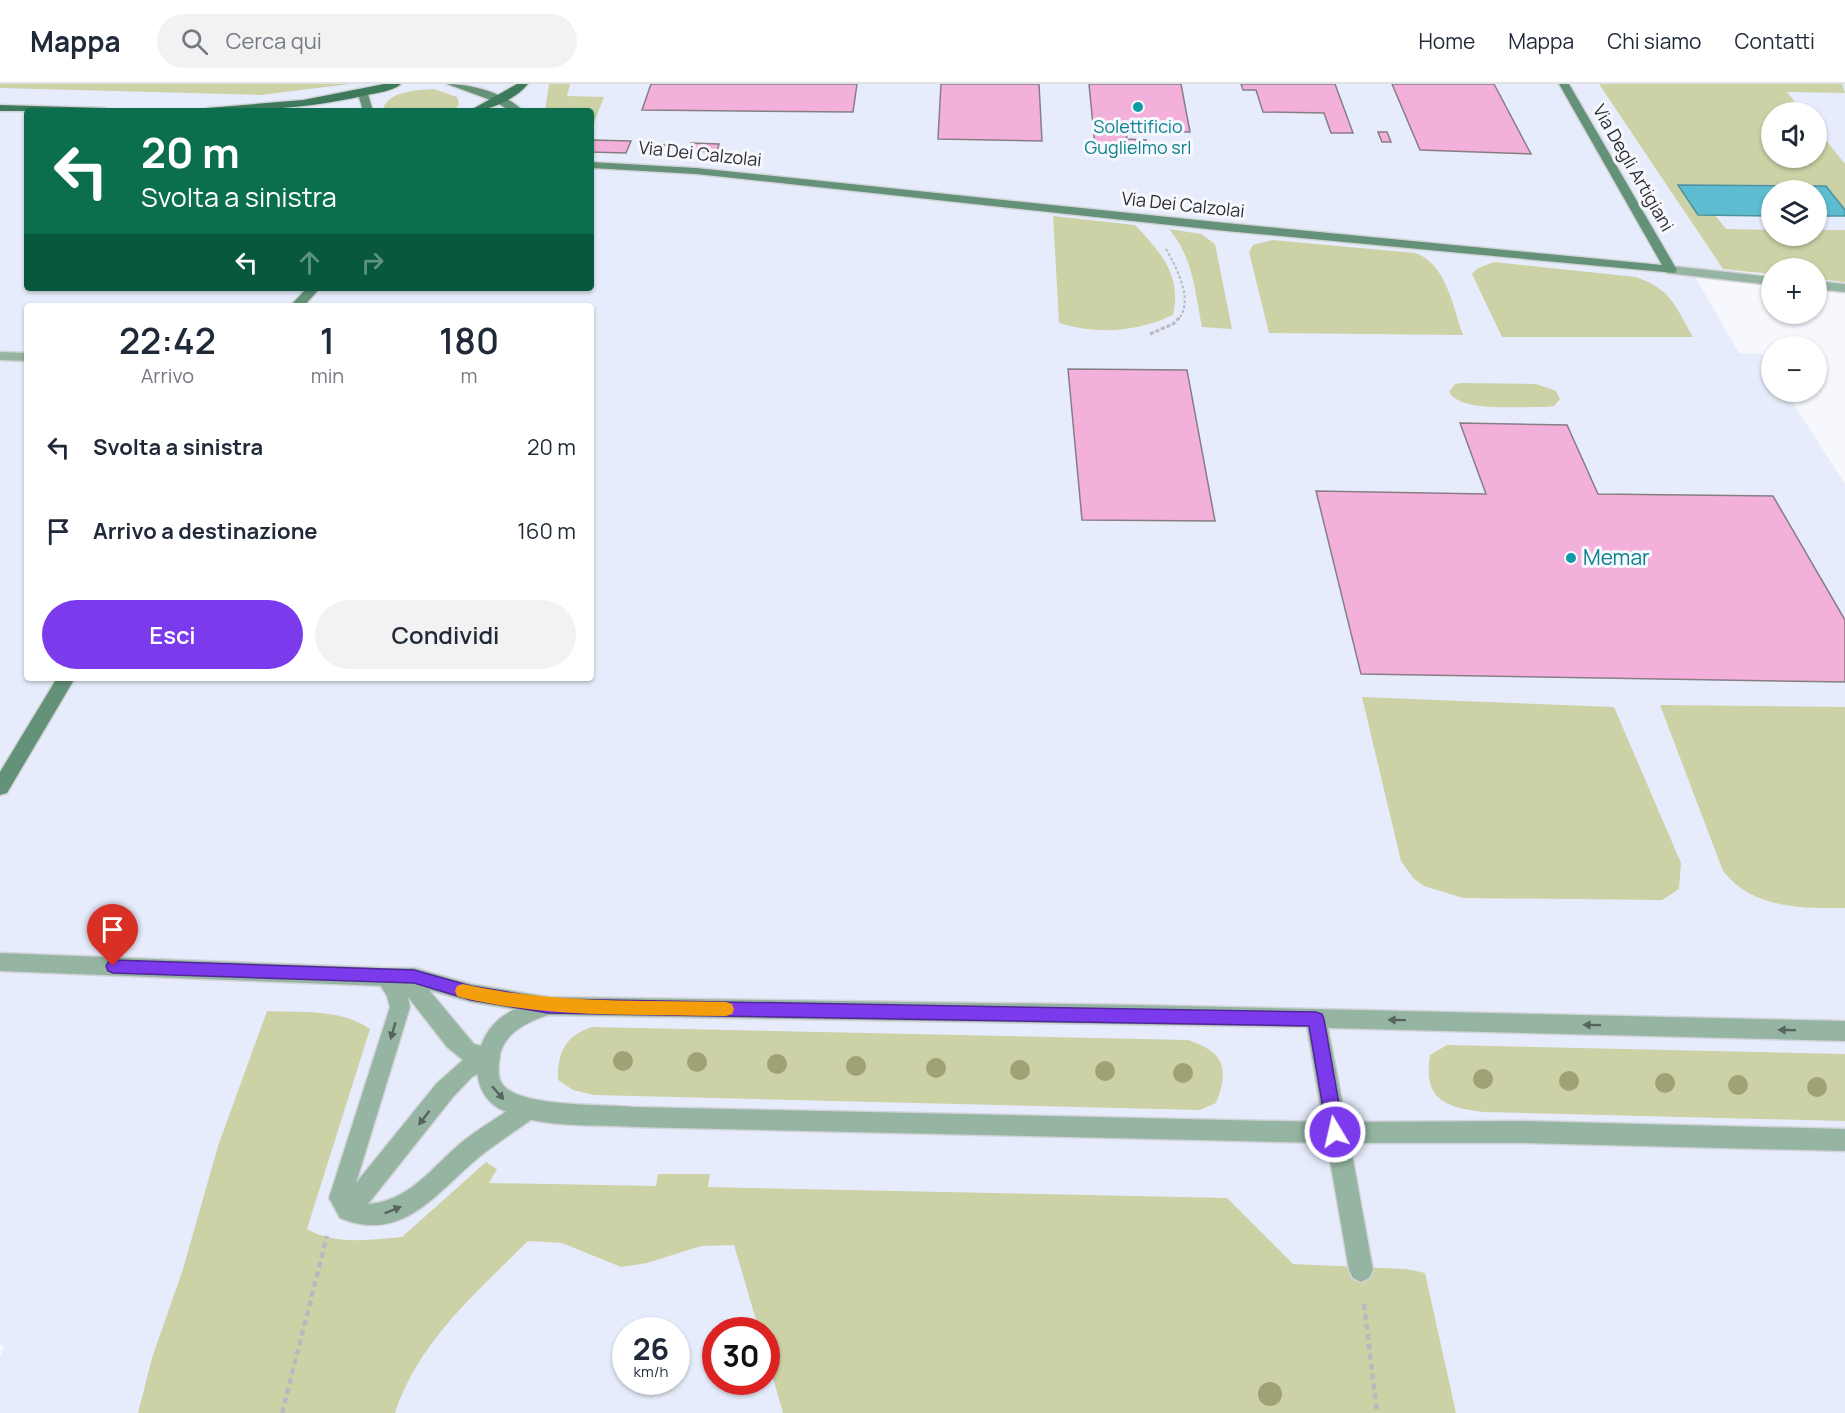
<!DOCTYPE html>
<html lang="it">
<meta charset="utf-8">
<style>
:root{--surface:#fff;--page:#f2f2f3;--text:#1f2937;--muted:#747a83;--line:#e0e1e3;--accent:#7c3aed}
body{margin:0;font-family:Manrope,sans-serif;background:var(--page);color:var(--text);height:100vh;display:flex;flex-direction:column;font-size:22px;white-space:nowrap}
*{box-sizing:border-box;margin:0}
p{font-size:20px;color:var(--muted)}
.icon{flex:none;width:33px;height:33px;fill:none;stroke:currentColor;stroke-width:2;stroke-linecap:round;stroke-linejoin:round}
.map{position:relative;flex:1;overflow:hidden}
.details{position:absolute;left:24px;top:219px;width:570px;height:378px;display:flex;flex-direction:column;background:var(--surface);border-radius:6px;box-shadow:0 2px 4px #0004}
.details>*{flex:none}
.banner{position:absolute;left:24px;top:24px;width:570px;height:183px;border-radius:6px;box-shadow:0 2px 4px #0004;background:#0b6e4f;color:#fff;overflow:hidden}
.tools{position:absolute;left:1761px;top:18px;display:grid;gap:12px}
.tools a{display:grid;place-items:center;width:66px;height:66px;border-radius:50%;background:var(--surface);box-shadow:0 2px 4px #0004;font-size:30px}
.speed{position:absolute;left:612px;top:1233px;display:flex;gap:12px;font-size:30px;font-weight:700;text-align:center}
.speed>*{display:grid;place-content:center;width:78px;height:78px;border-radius:50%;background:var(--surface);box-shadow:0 2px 4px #0004;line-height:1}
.speed small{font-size:15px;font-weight:400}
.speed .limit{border:9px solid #d22;background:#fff;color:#111}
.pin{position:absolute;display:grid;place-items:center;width:51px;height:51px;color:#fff;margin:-62px -26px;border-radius:50% 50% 50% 0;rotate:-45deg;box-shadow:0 0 6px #0007}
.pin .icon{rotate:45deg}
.me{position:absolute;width:66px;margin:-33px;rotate:351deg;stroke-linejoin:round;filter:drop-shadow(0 0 4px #0008)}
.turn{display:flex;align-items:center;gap:21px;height:126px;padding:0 18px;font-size:27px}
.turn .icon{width:78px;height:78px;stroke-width:2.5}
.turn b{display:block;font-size:42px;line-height:51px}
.lanes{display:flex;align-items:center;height:57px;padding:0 18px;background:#0003;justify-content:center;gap:30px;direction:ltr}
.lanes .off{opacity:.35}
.eta{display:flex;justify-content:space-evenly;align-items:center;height:102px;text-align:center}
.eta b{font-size:36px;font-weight:600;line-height:42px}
.primary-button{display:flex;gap:12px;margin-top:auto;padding:12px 18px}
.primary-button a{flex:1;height:69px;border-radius:36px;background:var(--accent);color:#fff;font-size:24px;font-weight:600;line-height:69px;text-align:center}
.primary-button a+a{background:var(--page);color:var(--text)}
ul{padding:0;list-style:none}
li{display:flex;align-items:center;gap:18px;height:84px;padding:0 18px}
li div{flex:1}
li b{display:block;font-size:22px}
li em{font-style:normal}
header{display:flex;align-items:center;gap:36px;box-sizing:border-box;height:84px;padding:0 30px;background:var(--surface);border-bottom:2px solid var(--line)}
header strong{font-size:28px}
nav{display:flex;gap:33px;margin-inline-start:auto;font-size:21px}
.search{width:420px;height:54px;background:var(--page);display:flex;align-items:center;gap:15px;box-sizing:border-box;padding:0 21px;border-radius:33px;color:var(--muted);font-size:22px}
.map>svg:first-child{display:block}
.built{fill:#e7ecfc;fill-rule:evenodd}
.green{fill:#cdd1a6}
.water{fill:#5dbcd0;stroke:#4f91a0;stroke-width:1.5}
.building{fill:#f3b0da;stroke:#877e84;stroke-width:1.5}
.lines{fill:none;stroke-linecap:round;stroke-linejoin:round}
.lane-casing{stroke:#d3d4d9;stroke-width:3}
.street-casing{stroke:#d3d4d9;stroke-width:3}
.secondary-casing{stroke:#d3d4d9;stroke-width:3}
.primary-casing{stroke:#d3d4d9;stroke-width:3}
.path-far2{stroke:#b9babf;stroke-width:2;stroke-dasharray:3 2;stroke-linecap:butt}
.path-far1{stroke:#b9babf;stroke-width:3;stroke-dasharray:4 2;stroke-linecap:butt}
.path{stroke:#b9babf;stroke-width:4.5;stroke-dasharray:6 4;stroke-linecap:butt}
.lane{fill:#95b4a2;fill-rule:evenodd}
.street{fill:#95b4a2;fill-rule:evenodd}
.secondary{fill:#639278;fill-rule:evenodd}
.primary{fill:#3d795b;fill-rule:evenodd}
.tree{fill:#a0a276}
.oneway{fill:#57645e}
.route{fill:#7c3aed;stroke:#51269a;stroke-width:1.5}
.slow{fill:#f59e0b}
.culture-dot{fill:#0f9aa8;stroke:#f7f8fe;stroke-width:2}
.labels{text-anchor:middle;stroke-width:6;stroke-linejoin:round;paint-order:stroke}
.far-culture-label{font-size:18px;fill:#0d838f;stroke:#f7f8fe}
.far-street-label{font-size:18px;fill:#2d2e31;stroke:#f7f8fe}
.culture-label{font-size:21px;fill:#0d838f;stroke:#f7f8fe;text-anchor:start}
</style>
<header>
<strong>Mappa</strong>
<div class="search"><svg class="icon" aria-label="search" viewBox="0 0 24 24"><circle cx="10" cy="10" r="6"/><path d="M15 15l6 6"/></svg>Cerca qui</div>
<nav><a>Home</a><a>Mappa</a><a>Chi siamo</a><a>Contatti</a></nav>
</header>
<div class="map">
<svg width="1845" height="1329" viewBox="0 0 1845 1329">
<rect width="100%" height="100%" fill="#f7f8fe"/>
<!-- built -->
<path class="built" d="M 0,0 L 1845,0 L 1845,198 L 1817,195 L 1816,184 L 1772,184 L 1771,190 L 1690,184 L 1739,269 L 1762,270 L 1771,285 L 1772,308 L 1786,308 L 1845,400 L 1845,1329 L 0,1329 L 0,1273 L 4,1262 L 0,1261 ZM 27,27 L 591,27 L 591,204 L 27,204 ZM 1772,28 L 1816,28 L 1816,74 L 1772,74 ZM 1772,106 L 1816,106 L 1816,152 L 1772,152 ZM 27,222 L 591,222 L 591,594 L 27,594 ZM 626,1246 L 676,1246 L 676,1298 L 626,1298 ZM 716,1246 L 766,1246 L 766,1298 L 716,1298 Z"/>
<!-- green -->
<path class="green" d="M 0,0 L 350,0 L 261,11 L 0,4 Z
M 549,0 L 570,0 L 567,12 L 604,13 L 591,47 L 591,27 L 545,27 Z
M 1599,0 L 1842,0 L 1845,9 L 1787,8 L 1803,28 L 1772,28 L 1772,74 L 1816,74 L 1817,45 L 1845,80 L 1845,132 L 1817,132 L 1816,106 L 1772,106 L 1771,132 L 1715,131 L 1726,145 L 1771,146 L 1772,152 L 1816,152 L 1817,146 L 1845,146 L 1845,198 L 1817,195 L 1816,184 L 1772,184 L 1771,190 L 1723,185 Z
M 434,5 L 457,13 L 459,20 L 454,27 L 383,27 C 385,7 418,6 434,5 Z
M 1053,132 L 1135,141 C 1161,168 1182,192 1173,231 C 1136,248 1098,251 1059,239 Z
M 1169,145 L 1201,150 L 1215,160 L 1232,245 L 1202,243 C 1195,208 1193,173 1169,145 Z
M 1272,156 L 1415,169 C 1446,179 1453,223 1463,251 L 1269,249 L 1249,168 L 1253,161 Z
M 1494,178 L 1636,193 C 1672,206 1675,222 1693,253 L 1502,253 L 1472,190 L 1478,184 Z
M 1462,299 L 1536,300 L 1556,307 L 1560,315 L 1554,322 L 1546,323 C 1524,322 1460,329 1449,308 L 1455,300 Z
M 1362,613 L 1614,623 L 1681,779 L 1679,805 L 1662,816 L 1463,814 L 1424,802 L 1413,794 L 1401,777 Z
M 1660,621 L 1845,623 L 1845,824 C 1800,824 1753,825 1723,787 Z
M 267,927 C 302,929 340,924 370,945 L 307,1145 C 334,1161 371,1156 402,1153 L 486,1078 L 497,1085 L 489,1099 L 656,1102 L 658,1090 L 710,1090 L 708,1103 L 1227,1114 L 1293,1180 L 1406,1185 L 1425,1189 L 1456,1329 L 783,1329 L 767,1273 L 766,1246 L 759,1246 L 734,1161 L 701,1162 L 647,1179 L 621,1183 L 562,1159 L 528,1157 C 476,1209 418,1258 395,1329 L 138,1329 L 152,1274 L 183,1185 L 218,1062 Z
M 592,943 L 1188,956 C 1224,968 1230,984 1216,1019 L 1200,1026 L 594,1011 L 573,1006 L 558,996 C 557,969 566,951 592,943 Z
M 1447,961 L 1845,970 L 1845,1037 L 1484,1028 C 1444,1023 1423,1015 1430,971 Z"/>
<!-- water -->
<path class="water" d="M 1678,101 L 1826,102 L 1845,126 L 1845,132 L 1817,132 L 1816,106 L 1772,106 L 1771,132 L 1698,131 Z"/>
<!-- building -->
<path class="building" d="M 651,0 L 857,0 L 853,28 L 642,26 Z
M 941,0 L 1039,0 L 1042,57 L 938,55 Z
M 1089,0 L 1181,0 L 1190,48 L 1126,47 L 1127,55 L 1146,56 L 1147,64 L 1095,62 Z
M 1241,0 L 1335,0 L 1353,49 L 1331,49 L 1324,29 L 1263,28 L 1256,6 L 1243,6 Z
M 1392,0 L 1494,0 L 1531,70 L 1420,66 Z
M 1378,48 L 1387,48 L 1391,58 L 1382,58 Z
M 591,56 L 631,57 L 626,69 L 591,68 Z
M 691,59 L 719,60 L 717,68 L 689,67 Z
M 652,61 L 673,61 L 671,67 L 650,66 Z
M 1068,285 L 1187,286 L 1215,437 L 1082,436 Z
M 1460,339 L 1567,341 L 1598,410 L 1773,412 L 1845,536 L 1845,598 L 1361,590 L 1316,407 L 1486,410 Z"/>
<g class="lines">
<!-- lane casing -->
<g class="lane-casing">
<path id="lane" d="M 385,884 L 414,884 L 471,900 L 548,913 L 555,915 L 558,922 L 555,929 L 548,931 L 471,918 L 429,906 L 474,960 L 497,966 L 500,973 L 497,980 L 472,993 L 453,1013 L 368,1120 C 409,1118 433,1082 462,1058 C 480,1044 500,1032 519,1019 L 527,1016 L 535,1019 L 538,1026 L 535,1033 C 516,1047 496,1059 478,1074 C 435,1110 402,1160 340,1134 L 329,1114 L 390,923 L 387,912 L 375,893 L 378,887 ZM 408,913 L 447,963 L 463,976 L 437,999 L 356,1099 L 410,923 Z"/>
</g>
<!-- street casing -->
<g class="street-casing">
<path id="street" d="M 1671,182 L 1772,193 L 1772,201 L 1667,189 L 1665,186 Z
M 1816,197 L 1845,200 L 1845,208 L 1816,205 Z
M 0,268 L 27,269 L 27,277 L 0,276 Z
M 0,869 L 385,884 L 392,887 L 395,893 L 392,899 L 385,902 L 0,887 Z
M 548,913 L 1136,921 L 1845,937 L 1845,957 L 1328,944 L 1346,1038 L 1524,1037 L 1845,1045 L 1845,1067 L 1524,1059 L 1350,1059 L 1373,1186 L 1369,1194 L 1361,1198 L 1353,1194 L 1349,1186 L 1327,1059 L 634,1043 C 592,1040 541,1045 502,1026 C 467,1009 472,959 498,936 C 512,924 531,918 548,913 ZM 548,931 L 1307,943 L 1323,1038 L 634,1023 C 606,1020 514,1024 501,998 C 497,990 499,979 500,971 C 504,949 529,937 548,931 Z"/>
</g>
<!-- secondary casing -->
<g class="secondary-casing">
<path id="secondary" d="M 447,0 C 471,0 506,9 523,27 L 510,27 L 496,18 Z
M 1559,0 L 1569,0 L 1677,186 L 1675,189 L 1226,147 L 696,90 L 591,84 L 591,78 L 696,84 L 1226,139 L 1662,181 Z
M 363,7 L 368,10 L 373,27 L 363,27 L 358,10 Z
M 307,204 L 320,204 L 304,222 L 290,222 Z
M 57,594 L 75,594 L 7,709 L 0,711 L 0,688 Z"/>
</g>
<!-- primary casing -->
<g class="primary-casing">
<path id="primary" d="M 384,0 L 401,0 C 393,7 377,9 367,11 C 312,24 258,27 202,27 L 207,24 L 303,16 Z
M 517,0 L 528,0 C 515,16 489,27 469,27 Z
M 0,21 L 105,24 L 110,27 L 0,27 Z"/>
</g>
<!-- path-far2 -->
<path class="path-far2" d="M 1166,165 C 1176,183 1193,214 1180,233"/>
<!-- path-far1 -->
<path class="path-far1" d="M 1150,250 L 1173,240 L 1181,232"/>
<!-- path -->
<path class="path" d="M 1364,1220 L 1377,1329
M 282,1329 L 327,1152"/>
<!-- lane -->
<use href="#lane" class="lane"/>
<!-- street -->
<use href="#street" class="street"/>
<!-- secondary -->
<use href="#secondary" class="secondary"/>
<!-- primary -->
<use href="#primary" class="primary"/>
</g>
<!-- trees -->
<g class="tree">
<circle cx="623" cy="977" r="10"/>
<circle cx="697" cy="978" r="10"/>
<circle cx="777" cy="980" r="10"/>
<circle cx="856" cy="982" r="10"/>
<circle cx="936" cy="984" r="10"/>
<circle cx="1020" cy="986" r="10"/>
<circle cx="1105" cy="987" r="10"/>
<circle cx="1183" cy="989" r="10"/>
<circle cx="1483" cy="995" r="10"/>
<circle cx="1569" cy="997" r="10"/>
<circle cx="1665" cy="999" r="10"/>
<circle cx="1738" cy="1001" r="10"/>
<circle cx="1817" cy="1003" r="10"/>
<circle cx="1270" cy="1310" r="12"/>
</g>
<!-- one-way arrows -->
<defs><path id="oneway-solid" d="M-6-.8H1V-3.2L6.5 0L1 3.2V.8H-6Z" transform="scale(1.5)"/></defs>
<g class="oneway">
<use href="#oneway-solid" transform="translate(1397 936) rotate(-179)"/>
<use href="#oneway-solid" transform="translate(1592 941) rotate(-179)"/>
<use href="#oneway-solid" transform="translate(1787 946) rotate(-179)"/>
<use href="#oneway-solid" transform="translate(393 947) rotate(106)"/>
<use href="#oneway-solid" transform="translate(498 1009) rotate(49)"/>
<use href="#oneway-solid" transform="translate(424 1034) rotate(127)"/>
<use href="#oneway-solid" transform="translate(393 1126) rotate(-22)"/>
</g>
<!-- route -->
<path class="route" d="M 113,876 L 414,886 L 471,902 L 548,915 L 1316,928 L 1322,930 L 1324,935 L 1344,1048 L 1341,1054 L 1335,1057 L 1329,1054 L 1327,1048 L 1309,942 L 548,929 L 471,916 L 414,899 L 113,889 L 108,887 L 106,882 L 108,878 Z"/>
<!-- slow -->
<path class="slow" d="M 463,900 C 550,920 638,916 726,918 L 732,920 L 734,925 L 732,930 L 726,932 C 638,930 549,934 463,914 L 457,912 L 455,907 L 457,902 Z"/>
<!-- markers -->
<g class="culture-dot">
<circle cx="1138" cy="23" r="6"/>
<circle cx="1571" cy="474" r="6"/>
</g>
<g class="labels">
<!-- far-culture labels -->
<g class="far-culture-label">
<text x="1138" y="49">Solettificio<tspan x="1138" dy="21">Guglielmo srl</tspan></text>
</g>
<!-- far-street labels -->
<g class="far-street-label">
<text transform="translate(700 70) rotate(6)" y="6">Via Dei Calzolai</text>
<text transform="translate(1633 84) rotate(60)" y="6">Via Degli Artigiani</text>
<text transform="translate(1183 121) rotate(6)" y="6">Via Dei Calzolai</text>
</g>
<!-- culture labels -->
<g class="culture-label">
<text x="1583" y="481">Memar</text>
</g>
</g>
</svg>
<div class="tools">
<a><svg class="icon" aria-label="sound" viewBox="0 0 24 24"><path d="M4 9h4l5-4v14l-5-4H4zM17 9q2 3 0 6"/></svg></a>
<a><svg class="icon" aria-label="layers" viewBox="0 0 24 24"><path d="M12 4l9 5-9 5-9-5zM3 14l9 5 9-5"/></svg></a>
<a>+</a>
<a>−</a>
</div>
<div class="speed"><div>26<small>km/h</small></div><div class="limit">30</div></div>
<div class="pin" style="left:113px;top:882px;background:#d93025"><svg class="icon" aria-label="arrive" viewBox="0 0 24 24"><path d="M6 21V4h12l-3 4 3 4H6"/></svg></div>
<svg class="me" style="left:1335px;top:1048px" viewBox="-20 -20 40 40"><circle r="17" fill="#7c3aed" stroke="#fff" stroke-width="3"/><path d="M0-11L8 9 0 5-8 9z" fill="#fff"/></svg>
<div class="banner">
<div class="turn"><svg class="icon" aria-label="left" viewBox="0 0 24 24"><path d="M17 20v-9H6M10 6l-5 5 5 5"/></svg><div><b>20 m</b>Svolta a sinistra</div></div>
<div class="lanes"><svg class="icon" aria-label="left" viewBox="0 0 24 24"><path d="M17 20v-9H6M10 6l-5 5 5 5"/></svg><svg class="icon off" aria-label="ahead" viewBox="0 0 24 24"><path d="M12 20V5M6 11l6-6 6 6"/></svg><svg class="icon off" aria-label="right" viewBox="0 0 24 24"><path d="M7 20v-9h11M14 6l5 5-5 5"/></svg></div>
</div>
<section class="details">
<div class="eta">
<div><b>22:42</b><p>Arrivo</p></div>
<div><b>1</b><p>min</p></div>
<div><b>180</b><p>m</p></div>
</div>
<ul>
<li><svg class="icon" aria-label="left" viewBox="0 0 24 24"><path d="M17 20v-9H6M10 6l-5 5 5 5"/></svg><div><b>Svolta a sinistra</b></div><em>20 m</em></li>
<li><svg class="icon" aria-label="arrive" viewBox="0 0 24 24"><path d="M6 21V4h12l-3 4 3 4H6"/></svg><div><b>Arrivo a destinazione</b></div><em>160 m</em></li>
</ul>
<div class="primary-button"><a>Esci</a><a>Condividi</a></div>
</section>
</div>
